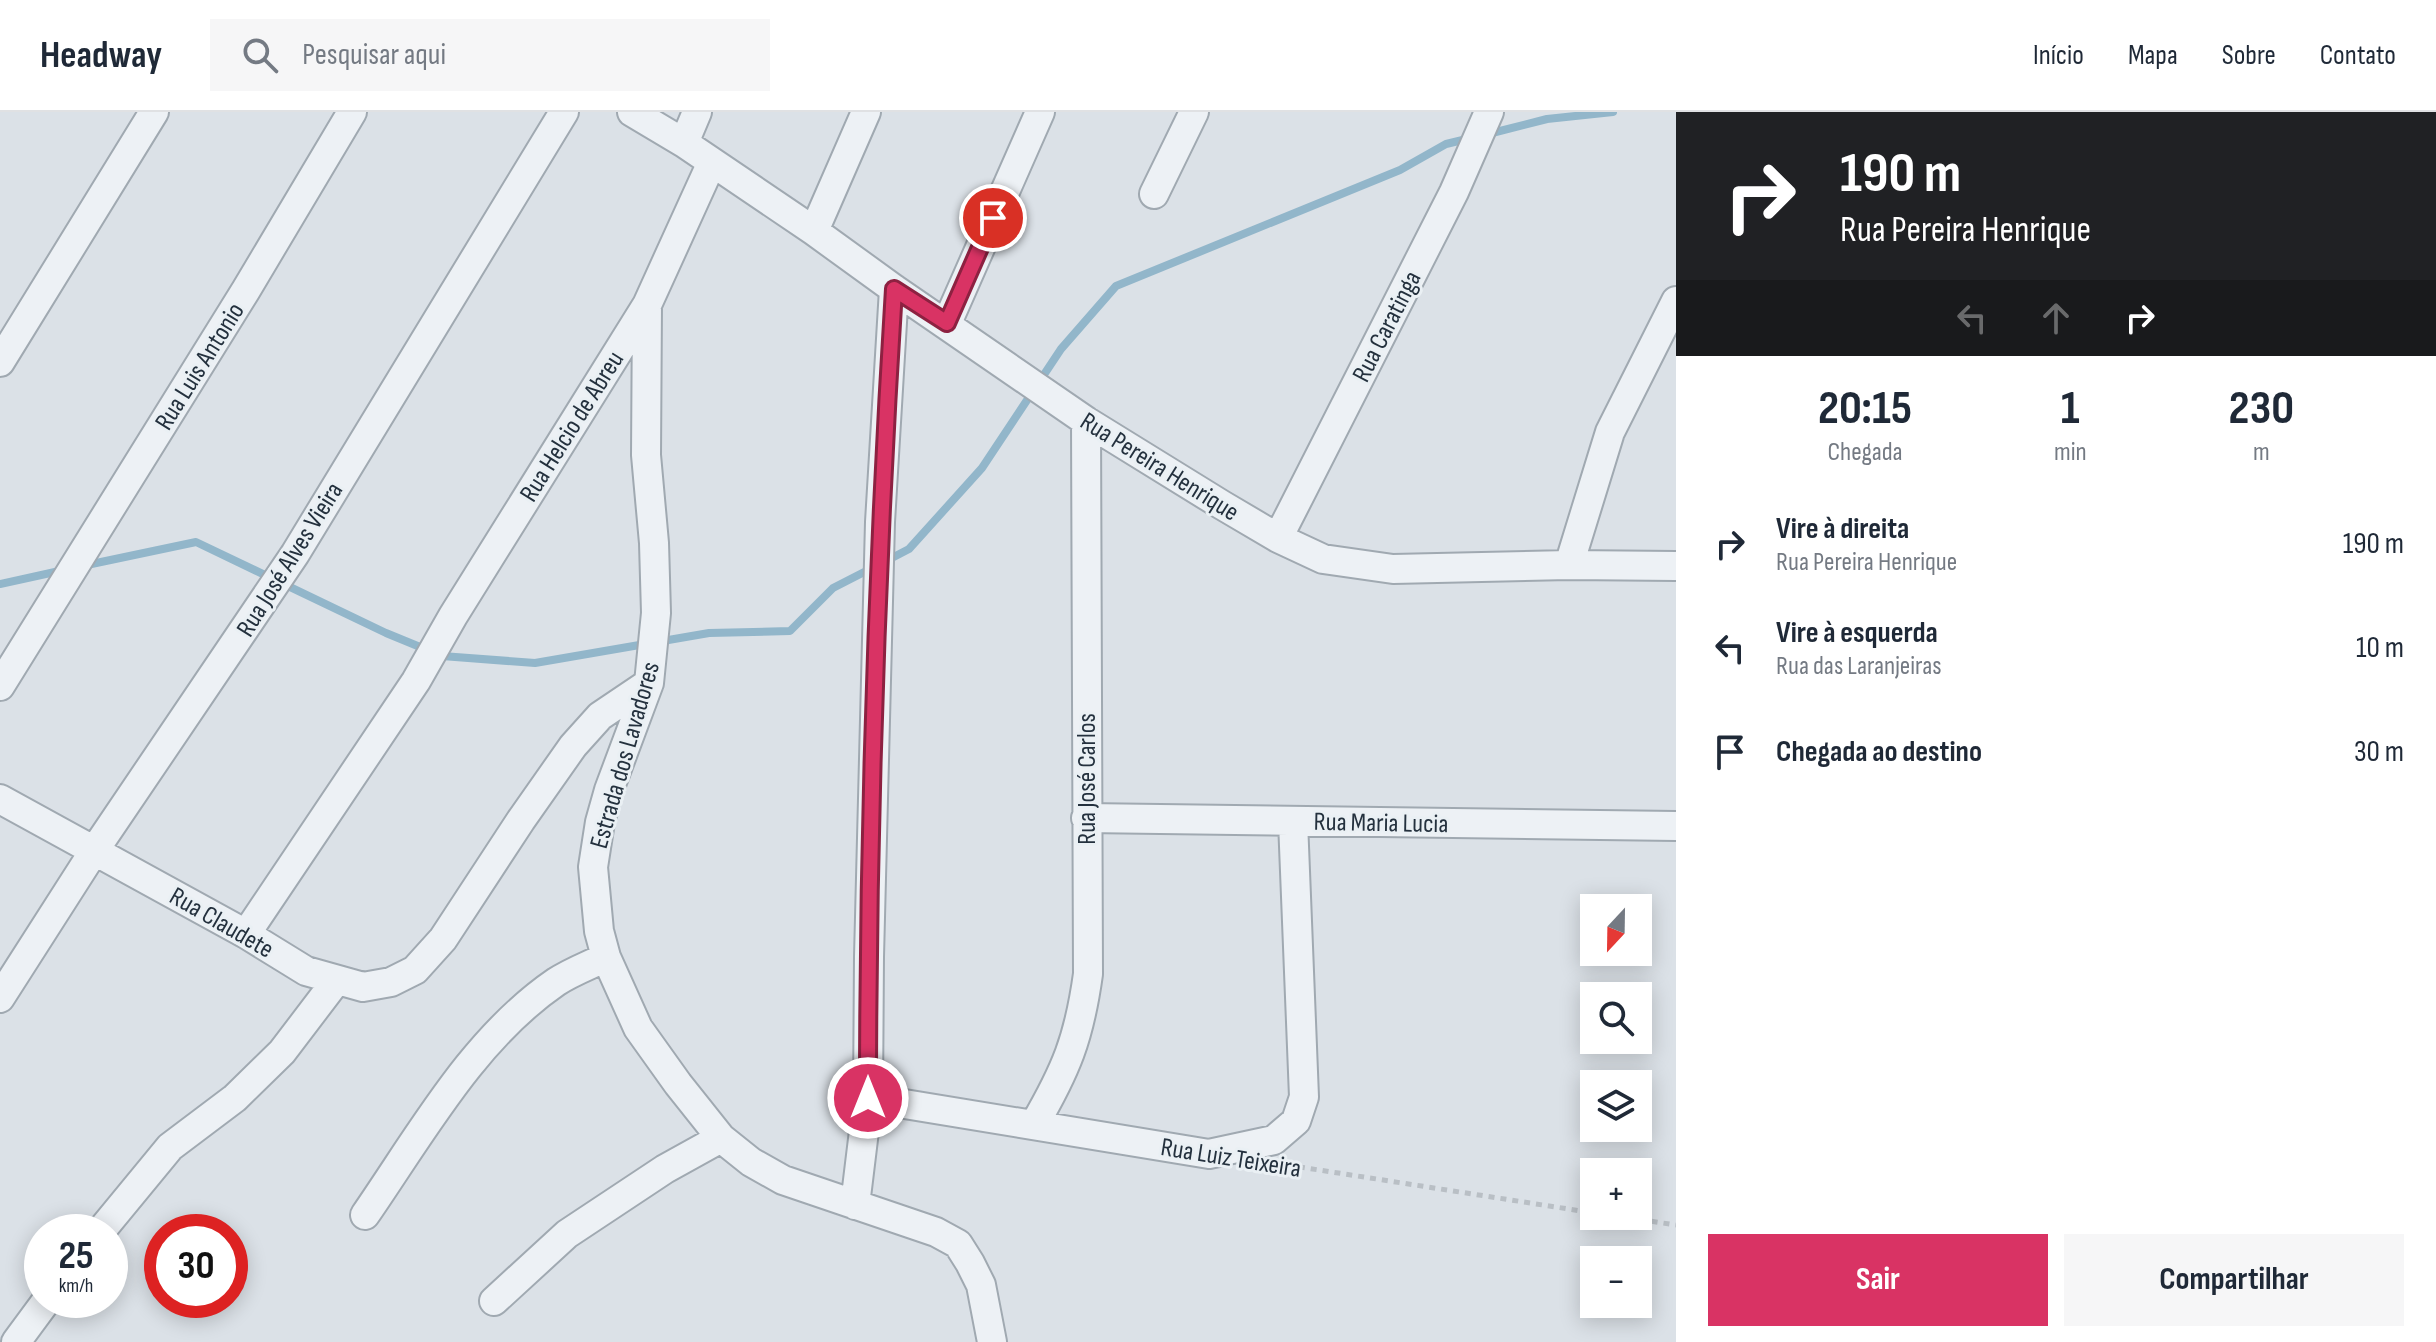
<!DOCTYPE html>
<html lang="pt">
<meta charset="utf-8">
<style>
:root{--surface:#fff;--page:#f6f6f7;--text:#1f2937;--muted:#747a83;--line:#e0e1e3;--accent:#d93364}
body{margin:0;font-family:"Sofia Sans Condensed",sans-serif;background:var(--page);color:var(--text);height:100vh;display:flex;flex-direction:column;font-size:30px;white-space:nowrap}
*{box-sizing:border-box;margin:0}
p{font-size:26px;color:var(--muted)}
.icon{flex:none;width:44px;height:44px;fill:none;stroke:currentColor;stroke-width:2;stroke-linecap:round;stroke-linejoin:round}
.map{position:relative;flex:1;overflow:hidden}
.details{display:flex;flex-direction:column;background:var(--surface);width:760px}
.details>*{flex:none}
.top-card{background:#202124;color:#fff;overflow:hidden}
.needle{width:52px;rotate:202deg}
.fabs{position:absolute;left:1580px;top:782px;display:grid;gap:16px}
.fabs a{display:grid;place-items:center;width:72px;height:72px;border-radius:0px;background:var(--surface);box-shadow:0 4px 20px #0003;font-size:40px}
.speed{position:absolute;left:24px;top:1102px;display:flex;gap:16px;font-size:40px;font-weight:700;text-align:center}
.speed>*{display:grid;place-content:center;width:104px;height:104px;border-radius:50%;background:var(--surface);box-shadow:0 4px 20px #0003;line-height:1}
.speed small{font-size:20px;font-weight:400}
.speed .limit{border:12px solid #d22;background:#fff;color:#111}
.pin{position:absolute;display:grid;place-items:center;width:68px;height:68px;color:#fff;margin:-34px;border:4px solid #fff;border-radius:50%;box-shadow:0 2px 8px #0007}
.me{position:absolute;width:88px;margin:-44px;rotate:0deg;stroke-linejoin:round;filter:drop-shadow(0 0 6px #0008)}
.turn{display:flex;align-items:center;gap:28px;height:168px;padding:0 32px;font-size:36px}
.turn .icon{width:104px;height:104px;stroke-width:2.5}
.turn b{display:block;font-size:56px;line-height:68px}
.lanes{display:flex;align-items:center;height:76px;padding:0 32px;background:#0003;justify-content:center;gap:40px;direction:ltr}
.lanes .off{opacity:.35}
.eta{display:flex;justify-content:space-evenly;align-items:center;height:136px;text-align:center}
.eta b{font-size:48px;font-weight:700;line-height:56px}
.button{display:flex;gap:16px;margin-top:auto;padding:16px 32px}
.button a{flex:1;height:92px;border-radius:0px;background:var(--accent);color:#fff;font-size:32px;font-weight:700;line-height:92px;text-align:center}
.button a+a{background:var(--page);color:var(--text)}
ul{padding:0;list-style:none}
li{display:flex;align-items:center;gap:24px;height:104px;padding:0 32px}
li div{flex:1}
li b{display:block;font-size:30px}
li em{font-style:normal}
header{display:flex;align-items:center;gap:48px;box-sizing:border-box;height:112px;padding:0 40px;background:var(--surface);border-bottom:2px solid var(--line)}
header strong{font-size:38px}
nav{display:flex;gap:44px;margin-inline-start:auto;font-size:28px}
.search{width:560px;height:72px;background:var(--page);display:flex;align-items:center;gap:20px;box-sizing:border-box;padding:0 28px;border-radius:0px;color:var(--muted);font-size:30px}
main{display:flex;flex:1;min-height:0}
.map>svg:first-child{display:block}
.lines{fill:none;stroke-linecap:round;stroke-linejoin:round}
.stream{stroke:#92b6ca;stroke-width:8}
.minor-casing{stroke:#a0a9b1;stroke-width:32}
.path{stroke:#b9bfc5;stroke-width:5;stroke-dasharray:6 6;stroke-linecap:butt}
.minor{stroke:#edf1f5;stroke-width:28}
.route-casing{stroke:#8d2141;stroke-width:20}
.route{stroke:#d93364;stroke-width:14}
.labels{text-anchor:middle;stroke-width:6;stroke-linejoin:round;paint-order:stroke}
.street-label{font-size:26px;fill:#24313e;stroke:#eaf0f4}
</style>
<header>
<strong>Headway</strong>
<div class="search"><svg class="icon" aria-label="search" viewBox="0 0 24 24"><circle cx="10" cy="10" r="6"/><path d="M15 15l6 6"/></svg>Pesquisar aqui</div>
<nav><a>Início</a><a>Mapa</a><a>Sobre</a><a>Contato</a></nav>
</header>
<main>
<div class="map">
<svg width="1676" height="1230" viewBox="0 0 1676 1230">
<rect width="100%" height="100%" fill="#dbe1e7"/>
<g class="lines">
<!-- stream -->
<path class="stream" d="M 1488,22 L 1547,7 L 1613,0
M 886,449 L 909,437 L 982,356 L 1061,237 L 1116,174 L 1400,58 L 1446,32 L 1471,26
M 82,454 L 196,430 L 386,521 L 442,544 L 535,551 L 709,521 L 790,519 L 833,476 L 874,455
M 0,472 L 64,458"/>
<!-- minor casing -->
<g class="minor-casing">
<path id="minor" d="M 632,0 L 684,31 L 814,119 L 894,177 L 1086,309 L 1222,393 L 1278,426 L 1323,447 L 1393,457 L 1569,453 L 1676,454
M 684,31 L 697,0
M 1154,82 L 1194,0
M 814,119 L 866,0
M 647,193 L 646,343 L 654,431 L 656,501 L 649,571 L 609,678 L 600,710 L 593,755 L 599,819 L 606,845 L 638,916 L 678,972 L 721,1026 L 751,1050 L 783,1068 L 936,1120 L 958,1132 L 970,1151 L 981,1173 L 992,1230
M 947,211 L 1040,0
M 0,250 L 154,0
M 1278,426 L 1454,80 L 1489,0
M 1569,453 L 1610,320 L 1676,189
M 0,574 L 246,178 L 352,0
M 0,687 L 246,822 L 306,859 L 363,875 L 391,870 L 415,858 L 443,827 L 521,708 L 573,634 L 600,604 L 649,571
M 1086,706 L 1676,714
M 246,822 L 416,569 L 453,504 L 647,193 L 712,50
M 0,886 L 94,739 L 295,442 L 564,0
M 868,986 L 1209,1042 L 1274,1028 L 1296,1009 L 1304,985 L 1293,709
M 1034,1013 C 1066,958 1079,927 1088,862 L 1086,309
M 855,1093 L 868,986 L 869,845 L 880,410 L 894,177
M 365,1103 C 421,1022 473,927 556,870 C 571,860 590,853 606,845
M 100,1120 L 170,1035 L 235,986 L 282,940 L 336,869
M 494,1189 L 567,1122 L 665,1057 L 721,1026
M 16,1230 L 47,1188"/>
</g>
<!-- path -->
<path class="path" d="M 1287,1053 L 1594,1101
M 1616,1104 L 1676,1113"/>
<!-- minor -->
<use href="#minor" class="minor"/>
</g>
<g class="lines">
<!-- route casing -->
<g class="route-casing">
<path id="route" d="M 868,986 C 868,716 877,446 894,177 L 947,211 L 993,106"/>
</g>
<!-- route -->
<use href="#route" class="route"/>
</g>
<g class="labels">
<!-- street labels -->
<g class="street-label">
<text transform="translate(1386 214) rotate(-63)" y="9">Rua Caratinga</text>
<text transform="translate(199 254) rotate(-58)" y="9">Rua Luis Antonio</text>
<text transform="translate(571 314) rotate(-58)" y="9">Rua Helcio de Abreu</text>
<text transform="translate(1160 354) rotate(32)" y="9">Rua Pereira Henrique</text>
<text transform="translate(289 447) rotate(-58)" y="9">Rua José Alves Vieira</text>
<text transform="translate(624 643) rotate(-74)" y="9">Estrada dos Lavadores</text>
<text transform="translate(1086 667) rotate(-90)" y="9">Rua José Carlos</text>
<text transform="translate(1381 710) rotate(1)" y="9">Rua Maria Lucia</text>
<text transform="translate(222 810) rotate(30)" y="9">Rua Claudete</text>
<text transform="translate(1231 1045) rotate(9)" y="9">Rua Luiz Teixeira</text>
</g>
</g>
</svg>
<div class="fabs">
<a><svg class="needle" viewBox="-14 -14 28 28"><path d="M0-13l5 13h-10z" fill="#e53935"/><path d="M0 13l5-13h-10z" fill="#747a83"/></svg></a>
<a><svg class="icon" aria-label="search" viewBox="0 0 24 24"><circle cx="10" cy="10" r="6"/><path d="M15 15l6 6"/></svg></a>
<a><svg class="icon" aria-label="layers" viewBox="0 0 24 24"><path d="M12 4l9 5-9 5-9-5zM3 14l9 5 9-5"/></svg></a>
<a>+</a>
<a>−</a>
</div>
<div class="speed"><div>25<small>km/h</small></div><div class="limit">30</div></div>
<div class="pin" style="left:993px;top:106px;background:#d93025"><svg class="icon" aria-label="arrive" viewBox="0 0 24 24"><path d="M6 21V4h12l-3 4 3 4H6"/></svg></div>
<svg class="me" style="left:868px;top:986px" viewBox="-20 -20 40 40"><circle r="17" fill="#d93364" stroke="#fff" stroke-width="3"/><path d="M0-11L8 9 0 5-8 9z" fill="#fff"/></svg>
</div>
<section class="details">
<div class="top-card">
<div class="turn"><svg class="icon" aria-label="right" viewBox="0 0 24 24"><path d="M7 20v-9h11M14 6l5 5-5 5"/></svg><div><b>190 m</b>Rua Pereira Henrique</div></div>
<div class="lanes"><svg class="icon off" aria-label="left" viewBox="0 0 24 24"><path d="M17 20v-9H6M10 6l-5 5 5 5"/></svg><svg class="icon off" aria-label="ahead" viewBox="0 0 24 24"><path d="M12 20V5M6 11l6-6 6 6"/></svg><svg class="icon" aria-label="right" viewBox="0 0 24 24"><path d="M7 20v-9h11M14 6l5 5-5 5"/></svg></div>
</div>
<div class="eta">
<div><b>20:15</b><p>Chegada</p></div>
<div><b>1</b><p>min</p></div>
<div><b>230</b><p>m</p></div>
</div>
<ul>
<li><svg class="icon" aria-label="right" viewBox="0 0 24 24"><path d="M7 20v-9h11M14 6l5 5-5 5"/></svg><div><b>Vire à direita</b><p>Rua Pereira Henrique</p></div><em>190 m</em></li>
<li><svg class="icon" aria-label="left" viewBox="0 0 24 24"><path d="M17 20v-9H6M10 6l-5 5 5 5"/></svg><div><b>Vire à esquerda</b><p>Rua das Laranjeiras</p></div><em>10 m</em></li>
<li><svg class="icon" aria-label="arrive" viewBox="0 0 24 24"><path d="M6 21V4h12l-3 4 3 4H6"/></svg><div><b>Chegada ao destino</b></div><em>30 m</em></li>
</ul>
<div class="button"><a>Sair</a><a>Compartilhar</a></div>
</section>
</main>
